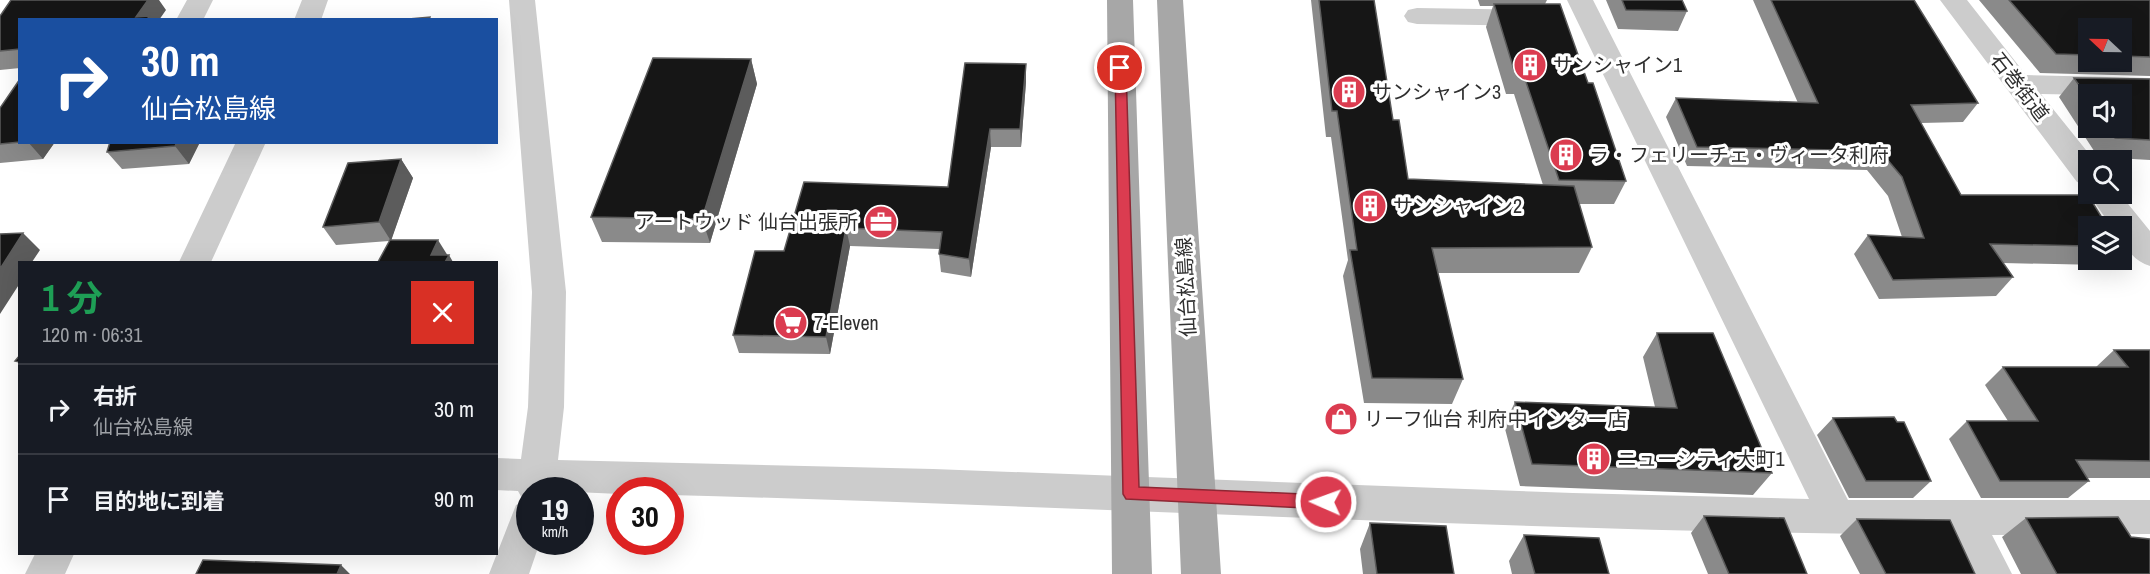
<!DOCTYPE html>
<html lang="ja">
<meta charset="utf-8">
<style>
:root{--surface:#171b24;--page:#20242c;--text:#f1f3f6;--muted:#9ea1a6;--line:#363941}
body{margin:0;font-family:"Archivo Narrow","Noto Sans JP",sans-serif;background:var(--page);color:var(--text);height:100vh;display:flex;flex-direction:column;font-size:22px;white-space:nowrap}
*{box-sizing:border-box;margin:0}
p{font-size:20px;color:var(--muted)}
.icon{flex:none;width:33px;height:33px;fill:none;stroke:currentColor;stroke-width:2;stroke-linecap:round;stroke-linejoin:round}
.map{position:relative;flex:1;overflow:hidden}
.details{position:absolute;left:18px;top:261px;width:480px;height:294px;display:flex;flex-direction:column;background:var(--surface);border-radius:0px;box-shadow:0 6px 24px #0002}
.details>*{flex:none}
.top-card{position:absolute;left:18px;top:18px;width:480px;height:126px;border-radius:0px;box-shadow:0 6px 24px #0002;background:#1a4fa0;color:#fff;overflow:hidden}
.needle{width:39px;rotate:292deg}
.tools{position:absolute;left:2078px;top:18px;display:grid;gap:12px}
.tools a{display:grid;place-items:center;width:54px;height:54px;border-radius:0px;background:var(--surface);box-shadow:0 6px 24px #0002;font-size:30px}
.speed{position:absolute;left:516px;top:477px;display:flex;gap:12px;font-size:30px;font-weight:700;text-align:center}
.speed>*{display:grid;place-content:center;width:78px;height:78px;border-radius:50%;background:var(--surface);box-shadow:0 6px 24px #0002;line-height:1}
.speed small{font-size:15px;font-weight:400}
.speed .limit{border:9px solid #d22;background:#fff;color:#111}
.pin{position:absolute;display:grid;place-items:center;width:51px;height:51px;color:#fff;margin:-26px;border:3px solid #fff;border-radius:50%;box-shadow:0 2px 6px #0007}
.me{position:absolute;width:66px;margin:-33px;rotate:272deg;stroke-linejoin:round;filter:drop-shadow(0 0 4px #0008)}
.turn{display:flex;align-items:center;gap:21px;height:126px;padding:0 24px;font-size:27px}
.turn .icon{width:78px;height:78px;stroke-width:2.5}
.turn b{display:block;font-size:42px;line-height:51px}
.round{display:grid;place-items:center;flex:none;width:63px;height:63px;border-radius:0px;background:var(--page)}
.headline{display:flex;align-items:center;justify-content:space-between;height:102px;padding:0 24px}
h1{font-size:36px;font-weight:700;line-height:45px;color:#1e9e55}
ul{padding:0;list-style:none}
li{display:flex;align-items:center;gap:18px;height:90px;padding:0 24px;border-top:2px solid var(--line)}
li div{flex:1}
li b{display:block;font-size:22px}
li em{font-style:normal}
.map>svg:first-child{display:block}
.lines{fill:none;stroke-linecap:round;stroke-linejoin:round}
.minor{fill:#ccc;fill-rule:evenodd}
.major{fill:#a7a7a7;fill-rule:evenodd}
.wall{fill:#8a8a8a;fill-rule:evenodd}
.shaded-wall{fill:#5c5c5c}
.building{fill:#161616;stroke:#5c5c5c;stroke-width:1.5}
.route{fill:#db3c50;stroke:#8e2734;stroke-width:1.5}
.labels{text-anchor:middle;stroke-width:6;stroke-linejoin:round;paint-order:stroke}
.poi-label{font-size:20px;fill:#2f2f2f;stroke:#fff;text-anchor:start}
.street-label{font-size:20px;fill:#2f2f2f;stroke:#fff}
</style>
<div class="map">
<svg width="2150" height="574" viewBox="0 0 2150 574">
<rect width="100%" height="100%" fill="#fff"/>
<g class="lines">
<!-- minor -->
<path class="minor" d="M 187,0 L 213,0 L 203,20 L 176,20 Z
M 302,0 L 328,0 L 321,20 L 294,20 Z
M 509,0 L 535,0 L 566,292 L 564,407 L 558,460 L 933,469 L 1573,493 L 1809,499 L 1567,0 L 1593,0 L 1848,500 L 2150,500 L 2150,534 L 1992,535 L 2012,574 L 1972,574 L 1952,535 C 1525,532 1098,506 670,495 L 670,490 L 620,490 L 620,494 L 530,490 L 530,542 L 540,542 L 529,574 L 489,574 L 516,505 L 524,502 L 518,491 L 496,490 L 496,458 L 521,459 L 528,407 L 532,292 Z
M 1940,0 L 1967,0 L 2026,75 L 2150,78 L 2150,96 L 2041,94 L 2094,160 L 2088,160 L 2088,185 L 2077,182 Z
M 1417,8 L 1535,10 L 1544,12 L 1548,18 L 1544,24 L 1535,26 L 1417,24 L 1408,22 L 1404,16 L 1408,10 Z
M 236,142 L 266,142 L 211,262 L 179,262 Z
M 2088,193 L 2120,194 L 2150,231 L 2150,266 C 2133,261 2121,245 2121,226 L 2111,226 Z
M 35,554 L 74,554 L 65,574 L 25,574 Z"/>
<!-- major -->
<path class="major" d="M 1107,0 L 1133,0 L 1152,574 L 1112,574 Z
M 1157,0 L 1183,0 L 1221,574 L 1181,574 Z"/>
</g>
<!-- wall -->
<path class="wall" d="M 1311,0 L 1374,0 L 1393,120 L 1408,179 L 1543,185 L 1514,94 L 1506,94 L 1486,27 L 1493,6 L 1480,6 L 1478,0 L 1547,0 L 1545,4 L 1588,83 L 1626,181 L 1614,204 L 1579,204 L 1592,247 L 1579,273 L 1438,273 L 1463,379 L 1452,404 L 1364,403 L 1343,276 L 1348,260 L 1331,137 L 1326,137 Z
M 1606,0 L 1682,0 L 1687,11 L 1678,31 L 1618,29 Z
M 1753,0 L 1893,0 L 1978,103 L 1963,122 L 1921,123 L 1961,195 L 2088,226 L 2088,260 L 2107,260 L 2101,265 L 2003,263 L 2013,277 L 1996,296 L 1879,299 L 1854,254 L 1868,235 L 1902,237 L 1888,196 L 1867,170 L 1687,166 L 1666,117 L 1676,98 L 1798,103 Z
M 1979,0 L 2150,0 L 2150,76 L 2040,73 ZM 2088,28 L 2121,28 L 2121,62 L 2088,62 Z
M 166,10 L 20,20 L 20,68 L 0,70 L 0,16 Z
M 751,59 L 757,84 L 710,243 L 602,242 L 591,217 Z
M 965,63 L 1026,82 L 1021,147 L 991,147 L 971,277 L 941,272 L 939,254 L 939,249 L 850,246 L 830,354 L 739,353 L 733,335 L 784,251 L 948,187 Z
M 2074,78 L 2150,79 L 2150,160 L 2098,157 L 2059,97 ZM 2088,94 L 2121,128 L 2088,128 Z
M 0,108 L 20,142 L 55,142 L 43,159 L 0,163 Z
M 200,142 L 189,164 L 122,169 L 107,152 Z
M 401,159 L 413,178 L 391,240 L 447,255 L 453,262 L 389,241 L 336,245 L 323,227 Z
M 1657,333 L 1772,473 L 1753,495 L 1520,486 L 1504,425 L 1515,402 L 1655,407 L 1643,357 Z
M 2114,350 L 2150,350 L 2150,478 L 2087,478 L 2089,481 L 2068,498 L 1981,498 L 1949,439 L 1967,421 L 2008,421 L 1985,385 L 2003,367 L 2096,367 Z
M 1833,418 L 1931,481 L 1913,498 L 1849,498 L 1817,435 Z
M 1704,516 L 1807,574 L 1708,574 L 1691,533 Z
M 2026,518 L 2150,574 L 2021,574 L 2002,537 Z
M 1857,519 L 1975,574 L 1860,574 L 1840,536 Z
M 1370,523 L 1454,574 L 1363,574 L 1360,549 Z
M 1524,535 L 1609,574 L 1512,574 L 1509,561 Z"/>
<!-- shaded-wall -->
<path class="shaded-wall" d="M 148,0 L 159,0 L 166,10 L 159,20 L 138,20 L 136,17 Z
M 751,59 L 757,84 L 710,243 L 702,219 Z
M 1026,64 L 1026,82 L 1021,147 L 1020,129 Z
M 990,129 L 991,147 L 971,277 L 969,259 Z
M 28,142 L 55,142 L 43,159 Z
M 177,142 L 200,142 L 189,164 L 175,146 Z
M 401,159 L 413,178 L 391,241 L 379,222 Z
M 846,228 L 850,246 L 830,354 L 826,337 Z
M 23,233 L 40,250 L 32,262 L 20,262 L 20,283 L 0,314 L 0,269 Z
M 438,240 L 448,256 L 449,255 L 453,262 L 436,262 L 431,255 Z
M 341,565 L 350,574 L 337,574 Z"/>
<!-- building -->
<path class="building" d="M 11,0 L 148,0 L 136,17 L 149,16 L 147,20 L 20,20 L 20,49 L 0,51 L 0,16 Z
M 1319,0 L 1374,0 L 1393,120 L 1399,120 L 1408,179 L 1574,186 L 1592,247 L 1432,248 L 1463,379 L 1372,378 L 1350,250 L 1357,250 L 1337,111 L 1332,111 Z
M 1622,0 L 1682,0 L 1687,11 L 1626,10 Z
M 1771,0 L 1914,0 L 1978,103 L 1911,105 L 1961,195 L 2088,195 L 2107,226 L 2088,226 L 2088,246 L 1990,244 L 2013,277 L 1893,280 L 1868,235 L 1924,238 L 1902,177 L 1880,151 L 1697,147 L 1676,98 L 1818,103 Z
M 2009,0 L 2150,0 L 2150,57 L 2121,56 L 2121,28 L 2088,28 L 2088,55 L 2056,54 Z
M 1494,4 L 1560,4 L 1588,83 L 1593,83 L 1626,181 L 1559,180 L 1522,70 L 1514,70 Z
M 430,17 L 429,20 L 397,20 Z
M 653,58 L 751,59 L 702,219 L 591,217 Z
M 965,63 L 1026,64 L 1020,129 L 990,129 L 969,259 L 939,254 L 942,232 L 846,228 L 826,337 L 733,335 L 755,251 L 784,251 L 804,182 L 948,187 Z
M 2074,78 L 2150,79 L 2150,140 L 2115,138 L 2108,128 L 2121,128 L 2121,94 L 2088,94 L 2088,98 Z
M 20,79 L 20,142 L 0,144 L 0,108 Z
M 110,142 L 177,142 L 175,146 L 107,152 Z
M 401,159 L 379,222 L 323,227 L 348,163 Z
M 23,233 L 0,269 L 0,234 Z
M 390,240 L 438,240 L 431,255 L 449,255 L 445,262 L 378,262 Z
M 1657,333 L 1713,333 L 1772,473 L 1532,464 L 1515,402 L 1677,408 Z
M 2114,350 L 2150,350 L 2150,461 L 2076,460 L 2089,481 L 2000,481 L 1967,421 L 2038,421 L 2003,367 L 2128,367 Z
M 20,355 L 20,362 L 15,361 Z
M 1894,417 L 1897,422 L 1904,422 L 1931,481 L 1866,481 L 1833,418 Z
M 1704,516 L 1784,518 L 1807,574 L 1729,574 Z
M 2118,517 L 2131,537 L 2150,539 L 2150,574 L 2057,574 L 2026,518 Z
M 1857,519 L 1950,520 L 1975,574 L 1886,574 Z
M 1370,523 L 1446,526 L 1454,574 L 1377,574 Z
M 1524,535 L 1599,538 L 1609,574 L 1535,574 Z
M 203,560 L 341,565 L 337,574 L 196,574 Z"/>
<!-- route -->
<path class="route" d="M 1120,64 L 1126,68 L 1139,487 L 1326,495 L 1332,497 L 1334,502 L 1332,507 L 1326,509 L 1126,499 L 1123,494 L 1115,68 Z"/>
<!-- icons -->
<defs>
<g id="building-disc" transform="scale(1.725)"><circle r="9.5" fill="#db3c50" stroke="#fff"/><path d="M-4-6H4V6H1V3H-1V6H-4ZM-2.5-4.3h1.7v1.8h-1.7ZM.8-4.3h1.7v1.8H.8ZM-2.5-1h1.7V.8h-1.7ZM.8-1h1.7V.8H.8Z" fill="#fff"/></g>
<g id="office-disc" transform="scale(1.725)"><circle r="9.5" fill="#db3c50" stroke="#fff"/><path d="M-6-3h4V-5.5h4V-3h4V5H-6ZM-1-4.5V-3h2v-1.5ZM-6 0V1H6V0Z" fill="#fff"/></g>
<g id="supermarket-disc" transform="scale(1.725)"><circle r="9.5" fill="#db3c50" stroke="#fff"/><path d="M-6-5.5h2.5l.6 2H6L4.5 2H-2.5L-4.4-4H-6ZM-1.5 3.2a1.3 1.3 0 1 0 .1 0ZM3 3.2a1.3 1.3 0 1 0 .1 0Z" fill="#fff"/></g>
<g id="shop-disc" transform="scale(1.725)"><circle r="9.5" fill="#db3c50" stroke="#fff"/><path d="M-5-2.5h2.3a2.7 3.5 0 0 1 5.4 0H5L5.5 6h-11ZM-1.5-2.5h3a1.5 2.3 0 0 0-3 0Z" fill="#fff"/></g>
</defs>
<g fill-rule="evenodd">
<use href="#building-disc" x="1530" y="65"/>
<use href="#building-disc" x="1349" y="92"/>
<use href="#building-disc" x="1566" y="155"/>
<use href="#building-disc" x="1370" y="206"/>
<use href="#office-disc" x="881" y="222"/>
<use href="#supermarket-disc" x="791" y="323"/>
<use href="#shop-disc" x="1341" y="419"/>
<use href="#building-disc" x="1594" y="459"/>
</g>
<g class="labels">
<!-- poi labels -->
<g class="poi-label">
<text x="1553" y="72">サンシャイン1</text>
<text x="1372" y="99">サンシャイン3</text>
<text x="1589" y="162">ラ・フェリーチェ・ヴィータ利府</text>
<text x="1393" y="213">サンシャイン2</text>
<text x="858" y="229" text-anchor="end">アートウッド 仙台出張所</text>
<text x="814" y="330">7-Eleven</text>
<text x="1364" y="426">リーフ仙台 利府中インター店</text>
<text x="1617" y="466">ニューシティ大町1</text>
</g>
<!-- street labels -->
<g class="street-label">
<text transform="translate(2020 87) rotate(52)" y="7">石巻街道</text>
<text transform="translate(1186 287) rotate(-93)" y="7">仙台松島線</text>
</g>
</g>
</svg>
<div class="tools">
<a><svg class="needle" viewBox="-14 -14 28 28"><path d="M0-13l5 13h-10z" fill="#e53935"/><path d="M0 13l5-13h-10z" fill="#9ea1a6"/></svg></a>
<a><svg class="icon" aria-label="sound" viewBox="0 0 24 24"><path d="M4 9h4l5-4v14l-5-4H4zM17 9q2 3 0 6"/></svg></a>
<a><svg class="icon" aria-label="search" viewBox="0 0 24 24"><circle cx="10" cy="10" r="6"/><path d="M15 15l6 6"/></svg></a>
<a><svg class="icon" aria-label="layers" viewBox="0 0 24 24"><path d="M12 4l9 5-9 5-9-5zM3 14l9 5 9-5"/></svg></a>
</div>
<div class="speed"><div>19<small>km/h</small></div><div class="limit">30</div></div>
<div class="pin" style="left:1120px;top:68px;background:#d93025"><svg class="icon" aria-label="arrive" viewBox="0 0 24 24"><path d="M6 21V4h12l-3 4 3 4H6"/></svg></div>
<svg class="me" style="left:1326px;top:502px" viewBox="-20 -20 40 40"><circle r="17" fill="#db3c50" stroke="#fff" stroke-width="3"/><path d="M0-11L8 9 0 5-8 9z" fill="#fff"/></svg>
<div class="top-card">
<div class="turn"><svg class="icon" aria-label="right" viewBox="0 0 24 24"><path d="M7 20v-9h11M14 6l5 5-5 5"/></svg><div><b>30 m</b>仙台松島線</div></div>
</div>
<section class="details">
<div class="headline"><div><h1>1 分</h1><p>120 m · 06:31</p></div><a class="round" style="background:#d93025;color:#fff"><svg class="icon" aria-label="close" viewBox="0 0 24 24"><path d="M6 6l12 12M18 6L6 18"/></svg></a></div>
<ul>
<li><svg class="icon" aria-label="right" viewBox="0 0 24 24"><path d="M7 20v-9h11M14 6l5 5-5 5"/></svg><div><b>右折</b><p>仙台松島線</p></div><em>30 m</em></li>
<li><svg class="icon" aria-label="arrive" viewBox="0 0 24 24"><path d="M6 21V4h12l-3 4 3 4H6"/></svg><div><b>目的地に到着</b></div><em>90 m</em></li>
</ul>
</section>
</div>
